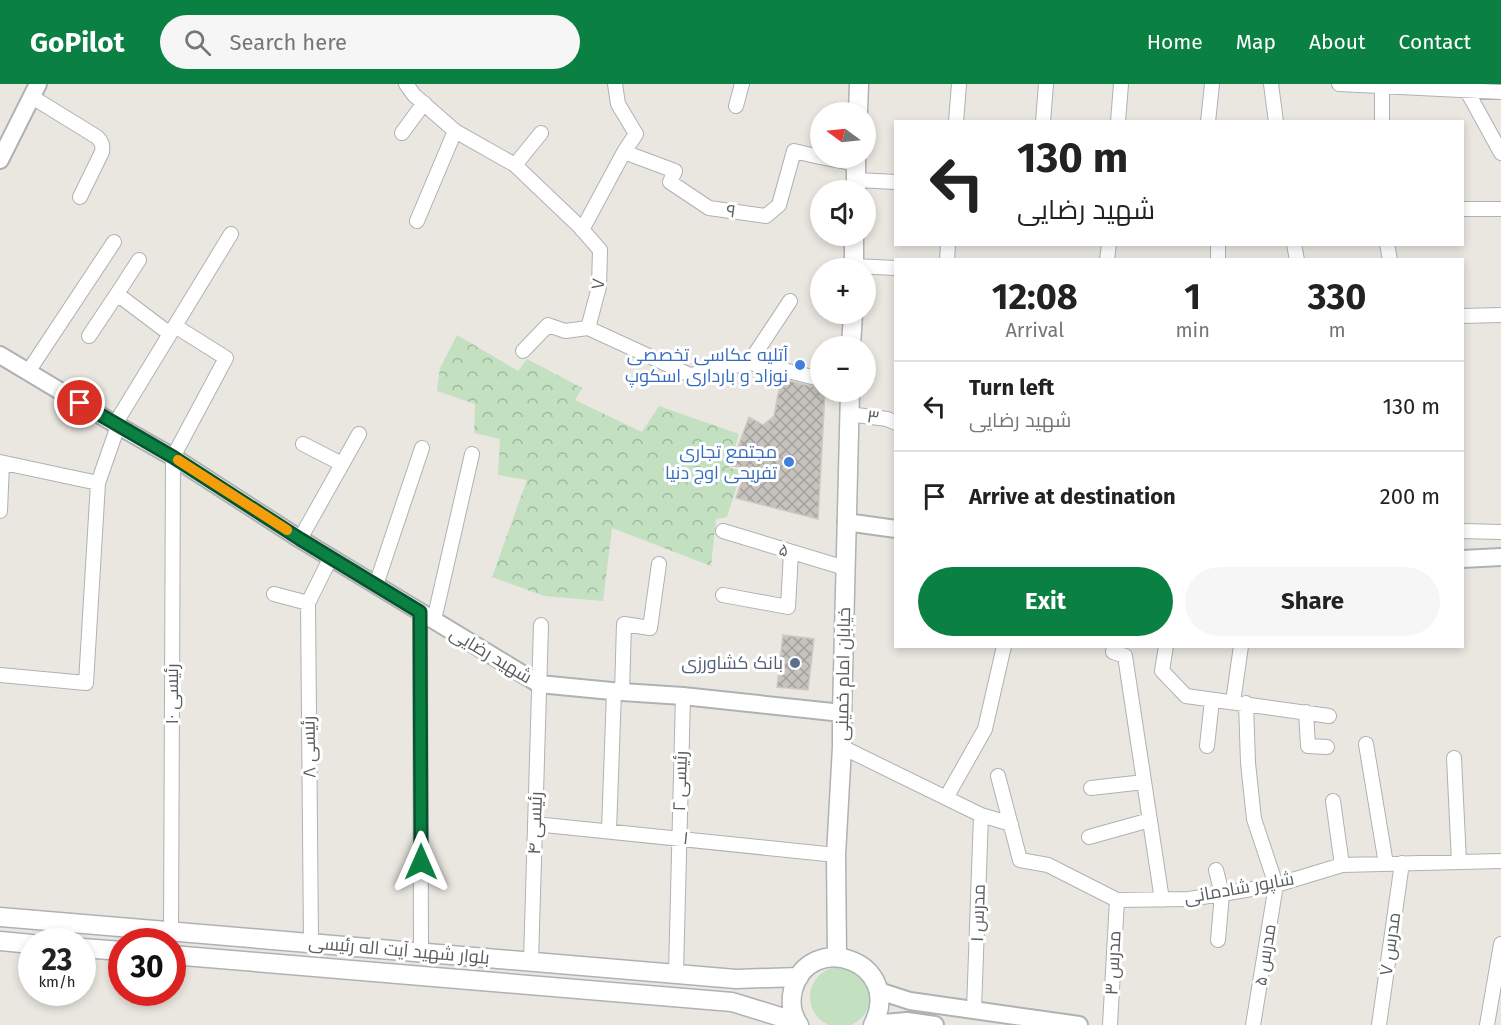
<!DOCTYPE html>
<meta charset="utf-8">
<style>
:root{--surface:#fff;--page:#f6f6f6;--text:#222;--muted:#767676;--line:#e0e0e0;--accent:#0b8043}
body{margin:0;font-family:"Fira Sans",Cairo,sans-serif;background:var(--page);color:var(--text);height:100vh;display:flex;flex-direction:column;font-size:22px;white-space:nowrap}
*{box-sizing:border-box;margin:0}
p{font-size:20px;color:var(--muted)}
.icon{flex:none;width:33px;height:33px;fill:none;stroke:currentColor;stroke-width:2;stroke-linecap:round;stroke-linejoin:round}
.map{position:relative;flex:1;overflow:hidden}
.drawer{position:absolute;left:894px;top:174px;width:570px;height:390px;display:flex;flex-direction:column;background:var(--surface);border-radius:0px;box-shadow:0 3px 9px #0003}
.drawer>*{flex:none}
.hud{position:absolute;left:894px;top:36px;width:570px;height:126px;border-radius:0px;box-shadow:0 3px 9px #0003;background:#fff;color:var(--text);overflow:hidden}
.needle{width:39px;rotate:285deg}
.buttons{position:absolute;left:810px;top:18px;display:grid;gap:12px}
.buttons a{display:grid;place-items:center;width:66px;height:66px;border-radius:50%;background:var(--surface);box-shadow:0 3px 9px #0003;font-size:30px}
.speed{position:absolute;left:18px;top:844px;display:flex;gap:12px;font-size:30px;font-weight:700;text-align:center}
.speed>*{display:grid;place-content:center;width:78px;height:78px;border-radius:50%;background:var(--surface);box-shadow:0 3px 9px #0003;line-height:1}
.speed small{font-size:15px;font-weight:400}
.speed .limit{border:9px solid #d22;background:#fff;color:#111}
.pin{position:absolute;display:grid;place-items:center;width:51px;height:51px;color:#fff;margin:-26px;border:3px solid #fff;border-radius:50%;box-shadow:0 2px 6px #0007}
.me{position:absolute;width:66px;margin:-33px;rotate:0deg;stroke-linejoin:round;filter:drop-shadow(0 0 4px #0008)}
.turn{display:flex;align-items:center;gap:21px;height:126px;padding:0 24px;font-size:27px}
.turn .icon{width:78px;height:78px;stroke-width:2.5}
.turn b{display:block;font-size:42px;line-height:51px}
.eta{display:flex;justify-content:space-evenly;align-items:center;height:102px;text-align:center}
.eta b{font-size:36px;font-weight:700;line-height:42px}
.primary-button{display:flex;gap:12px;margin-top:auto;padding:12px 24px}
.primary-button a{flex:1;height:69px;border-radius:36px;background:var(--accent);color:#fff;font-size:24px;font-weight:700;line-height:69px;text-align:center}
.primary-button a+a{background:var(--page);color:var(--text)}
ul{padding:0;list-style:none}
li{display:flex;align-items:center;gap:18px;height:90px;padding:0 24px;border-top:2px solid var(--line)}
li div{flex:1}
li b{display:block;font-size:22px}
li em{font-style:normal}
header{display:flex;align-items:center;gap:36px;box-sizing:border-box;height:84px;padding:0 30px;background:var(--accent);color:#fff}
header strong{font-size:28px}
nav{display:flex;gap:33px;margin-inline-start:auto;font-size:21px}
.search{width:420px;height:54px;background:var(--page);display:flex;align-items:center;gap:15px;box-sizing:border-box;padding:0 21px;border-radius:33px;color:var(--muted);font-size:22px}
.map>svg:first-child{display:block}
.grass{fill:#c3e0c0}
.forest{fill:url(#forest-crowns)}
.building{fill:url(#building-cross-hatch);stroke:#cec9c0;stroke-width:1.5}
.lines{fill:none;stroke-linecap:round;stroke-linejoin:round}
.minor-casing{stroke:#aeb2b5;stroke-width:16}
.tertiary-casing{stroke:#aeb2b5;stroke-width:20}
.secondary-casing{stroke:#aeb1b5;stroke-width:21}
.minor{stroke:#fff;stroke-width:14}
.tertiary{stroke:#fff;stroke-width:16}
.secondary{stroke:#fff;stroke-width:18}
.route-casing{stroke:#07532c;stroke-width:15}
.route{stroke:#0b8043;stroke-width:10}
.slow{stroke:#f59e0b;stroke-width:10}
.shop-dot{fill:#3f7fe0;stroke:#fff;stroke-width:2}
.service-dot{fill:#5c6f8a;stroke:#fff;stroke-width:2}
.labels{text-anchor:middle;stroke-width:6;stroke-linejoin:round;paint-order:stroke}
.street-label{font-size:18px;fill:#595d60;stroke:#fff}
.shop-label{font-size:18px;fill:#366cbe;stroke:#fff;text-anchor:end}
.service-label{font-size:18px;fill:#4e5e75;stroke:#fff;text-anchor:end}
</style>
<header>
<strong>GoPilot</strong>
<div class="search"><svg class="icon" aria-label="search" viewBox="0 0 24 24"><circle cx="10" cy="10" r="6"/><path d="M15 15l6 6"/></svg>Search here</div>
<nav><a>Home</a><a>Map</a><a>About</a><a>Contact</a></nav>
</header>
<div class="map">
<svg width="1501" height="941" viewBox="0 0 1501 941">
<defs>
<pattern id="forest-crowns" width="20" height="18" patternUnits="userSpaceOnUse" patternTransform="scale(1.5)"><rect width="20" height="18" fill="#c3e0c0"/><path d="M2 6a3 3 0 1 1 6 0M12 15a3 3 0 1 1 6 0" fill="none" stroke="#a1b99f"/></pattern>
<pattern id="building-cross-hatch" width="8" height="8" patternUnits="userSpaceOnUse" patternTransform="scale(1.5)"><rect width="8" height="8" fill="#c6c2be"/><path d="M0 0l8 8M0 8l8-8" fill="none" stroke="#a4a19e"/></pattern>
</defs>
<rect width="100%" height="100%" fill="#eae7e1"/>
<!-- grass -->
<path class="grass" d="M810 913a30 30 0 1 1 60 0a30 30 0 1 1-60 0Z"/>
<!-- forest -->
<path class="forest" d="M 457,251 L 518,287 L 527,275 L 582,304 L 575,316 L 642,348 L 659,322 L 739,350 L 729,384 L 742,386 L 727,433 L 716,435 L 711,482 L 612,444 L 603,517 L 544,512 L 492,493 L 527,396 L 498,391 L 500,355 L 474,349 L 475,320 L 437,307 L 440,284 Z"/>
<!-- building -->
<path class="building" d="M 781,295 L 820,304 L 820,308 L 825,308 L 818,435 L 736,414 L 747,383 L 731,382 L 749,333 L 763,341 L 774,332 Z
M 783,551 L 814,555 L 808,606 L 777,603 Z"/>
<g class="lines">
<!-- minor casing -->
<g class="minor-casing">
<path id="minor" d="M 406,0 L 414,11 L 455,47 L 515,81 L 580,143 L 600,166 L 599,203 L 588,244 L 690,291 L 749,279 L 768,282 L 820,295
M 1271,0 L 1276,38
M 1339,0 L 1501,8
M 1467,7 L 1501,69
M 32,13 L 97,53 C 102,58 103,61 102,68 L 80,113
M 736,22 L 742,0
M 956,38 L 959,0
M 1043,38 L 1046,0
M 1118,38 L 1121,0
M 1208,38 L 1212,0
M 1382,38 L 1382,0
M 402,49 L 424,19
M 624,68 L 675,87 L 670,98 L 709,124 L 766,132 L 779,121 L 794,67 L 820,73
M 825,74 L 856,80
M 515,81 L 541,49
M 856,96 L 896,98
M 1462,125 L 1501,125
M 417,137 L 455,47
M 582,146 L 624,68 L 636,50 L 618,20 L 615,0
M 1294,160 L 1297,176
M 1387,160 L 1390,176
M 947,176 L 948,160
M 1107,176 L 1109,160
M 1218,176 L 1218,160
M 854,182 L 896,184
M 117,210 L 139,176
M 1462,232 L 1501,231
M 89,252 L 117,210 L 170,250
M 523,267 L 548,241 L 565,247 L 588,244
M 749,279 L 790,217
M 28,288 L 114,158
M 849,330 L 887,335 L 896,339
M 115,340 L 231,150
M 303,360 L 342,380
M 0,378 L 98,399
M 0,427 L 2,379
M 723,447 L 845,484
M 1462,447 L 1501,448
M 300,455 L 359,350
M 376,501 L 422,364
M 274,510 L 308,519
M 723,511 L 788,523 L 791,468
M 420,528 L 421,868
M 434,536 L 472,370
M 1114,562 L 1113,568 L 1125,572 L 1162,816
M 1166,562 L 1162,587 L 1186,612 L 1329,632
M 0,591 L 86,599 L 98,399 L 118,342
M 622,608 L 624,540 L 650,544 L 659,480
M 1233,618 L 1241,562
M 1246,619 L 1248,679 L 1254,735 L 1276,801 L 1253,941
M 1306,628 L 1308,662 L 1327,663
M 1366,660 L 1386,780
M 1207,662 L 1212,616
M 842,663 L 981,731 L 1011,740
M 1454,674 L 1459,778
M 998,692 L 1020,776 L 1048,781 L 1117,816 L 1189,815 L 1222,810 L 1276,801 L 1342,781 L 1501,777
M 1091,704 L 1144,698
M 946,714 L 985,645 L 1004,562
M 1333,717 L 1342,781
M 535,740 L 836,771
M 609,746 L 614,608
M 1089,753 L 1150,736
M 1216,786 L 1222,810 L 1218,856
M 171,848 L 173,373 L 226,274 L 175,242
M 311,859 L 308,519 L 331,473
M 531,877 L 541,541
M 676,889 L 683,612
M 974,926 L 981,731
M 1110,941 L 1117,816
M 1379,941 L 1402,779
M 1487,941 L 1501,860"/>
</g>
<!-- tertiary casing -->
<g class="tertiary-casing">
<path id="tertiary" d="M 0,76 L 38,0
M 0,271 L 115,340 L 173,373 L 300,455 L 539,600 L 622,608 L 683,612 L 842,629
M 846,438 L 896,445
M 1462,475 L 1501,473
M 879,907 L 910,917 L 1079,941
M 873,940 L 907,937 L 935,941"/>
</g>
<!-- secondary casing -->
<g class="secondary-casing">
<path id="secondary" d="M 858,28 L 859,0
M 856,106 L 856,74
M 854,184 L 854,152
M 851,262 L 853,230
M 0,833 L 736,895 L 799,893
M 0,857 L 32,860
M 82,864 L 122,867
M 172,871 L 732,918 L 797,938
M 837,873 L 836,771 L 842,663 L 842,629 L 850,308
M 799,941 C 792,931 790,918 793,906 C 809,845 905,877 873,941"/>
</g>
<!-- minor -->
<use href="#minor" class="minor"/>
<!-- tertiary -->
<use href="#tertiary" class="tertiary"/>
<!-- secondary -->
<use href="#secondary" class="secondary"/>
</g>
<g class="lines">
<!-- route casing -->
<g class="route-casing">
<path id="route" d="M 80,319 L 173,373 L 300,455 L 420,528 L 421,778"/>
</g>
<!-- route -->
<use href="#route" class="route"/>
<!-- slow -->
<path class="slow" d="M 178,376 L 287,446"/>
</g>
<!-- markers -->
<g class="shop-dot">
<circle cx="800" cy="281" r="6"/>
<circle cx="789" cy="378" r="6"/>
</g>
<circle class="service-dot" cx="795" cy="579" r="6"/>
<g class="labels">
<!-- street labels -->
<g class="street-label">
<text transform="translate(731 127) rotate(8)" y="6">۹</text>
<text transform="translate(598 200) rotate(-83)" y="6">۷</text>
<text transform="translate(873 333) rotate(8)" y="6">۳</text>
<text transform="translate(784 466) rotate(17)" y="6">۵</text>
<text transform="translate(491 571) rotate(31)" y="6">شهید رضایی</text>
<text transform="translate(843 590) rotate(-89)" y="6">خیابان امام خمینی</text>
<text transform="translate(172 610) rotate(-90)" y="6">رئیسی ۱۰</text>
<text transform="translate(309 663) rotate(-91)" y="6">رئیسی ۸</text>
<text transform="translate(680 697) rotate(-88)" y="6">رئیسی ۲</text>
<text transform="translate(535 739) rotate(-88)" y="6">رئیسی ۴</text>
<text transform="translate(686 754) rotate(6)" y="6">۱</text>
<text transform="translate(1239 804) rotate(-10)" y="6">شاپور شادمانی</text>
<text transform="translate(978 829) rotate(-88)" y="6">مدرس ۱</text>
<text transform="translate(1390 860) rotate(-82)" y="6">مدرس ۷</text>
<text transform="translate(399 866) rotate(5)" y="6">بلوار شهید آیت اله رئیسی</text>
<text transform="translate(1265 871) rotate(-81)" y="6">مدرس ۵</text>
<text transform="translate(1113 879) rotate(-87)" y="6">مدرس ۳</text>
</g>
<!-- shop labels -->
<g class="shop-label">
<text x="788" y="277">آتلیه عکاسی تخصصی<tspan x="788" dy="21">نوزاد و بارداری اسکوپ</tspan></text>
<text x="777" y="374">مجتمع تجاری<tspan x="777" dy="21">تفریحی اوج دنیا</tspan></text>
</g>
<!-- service labels -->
<g class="service-label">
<text x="783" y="585">بانک کشاورزی</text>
</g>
</g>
</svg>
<div class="buttons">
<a><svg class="needle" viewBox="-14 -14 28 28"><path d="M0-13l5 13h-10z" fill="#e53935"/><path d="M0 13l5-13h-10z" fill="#767676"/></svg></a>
<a><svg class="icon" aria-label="sound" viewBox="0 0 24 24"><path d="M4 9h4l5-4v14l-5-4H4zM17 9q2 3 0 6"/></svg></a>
<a>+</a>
<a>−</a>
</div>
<div class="speed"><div>23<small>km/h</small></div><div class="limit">30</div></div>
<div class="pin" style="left:80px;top:319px;background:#d93025"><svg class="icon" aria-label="arrive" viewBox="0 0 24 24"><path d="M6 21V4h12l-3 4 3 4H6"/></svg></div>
<svg class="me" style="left:421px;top:778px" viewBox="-20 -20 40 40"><path d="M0-17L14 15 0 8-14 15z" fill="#0b8043" stroke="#fff" stroke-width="4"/></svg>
<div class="hud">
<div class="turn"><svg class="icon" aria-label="left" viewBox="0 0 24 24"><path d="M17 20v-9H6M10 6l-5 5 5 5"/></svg><div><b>130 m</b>شهید رضایی</div></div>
</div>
<section class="drawer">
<div class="eta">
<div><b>12:08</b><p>Arrival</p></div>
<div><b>1</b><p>min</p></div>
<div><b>330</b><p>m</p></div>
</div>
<ul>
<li><svg class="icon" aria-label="left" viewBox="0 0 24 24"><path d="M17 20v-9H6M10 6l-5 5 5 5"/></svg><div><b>Turn left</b><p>شهید رضایی</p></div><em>130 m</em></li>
<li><svg class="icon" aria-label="arrive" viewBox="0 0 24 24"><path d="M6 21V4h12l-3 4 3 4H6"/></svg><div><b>Arrive at destination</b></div><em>200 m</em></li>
</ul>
<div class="primary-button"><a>Exit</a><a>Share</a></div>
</section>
</div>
